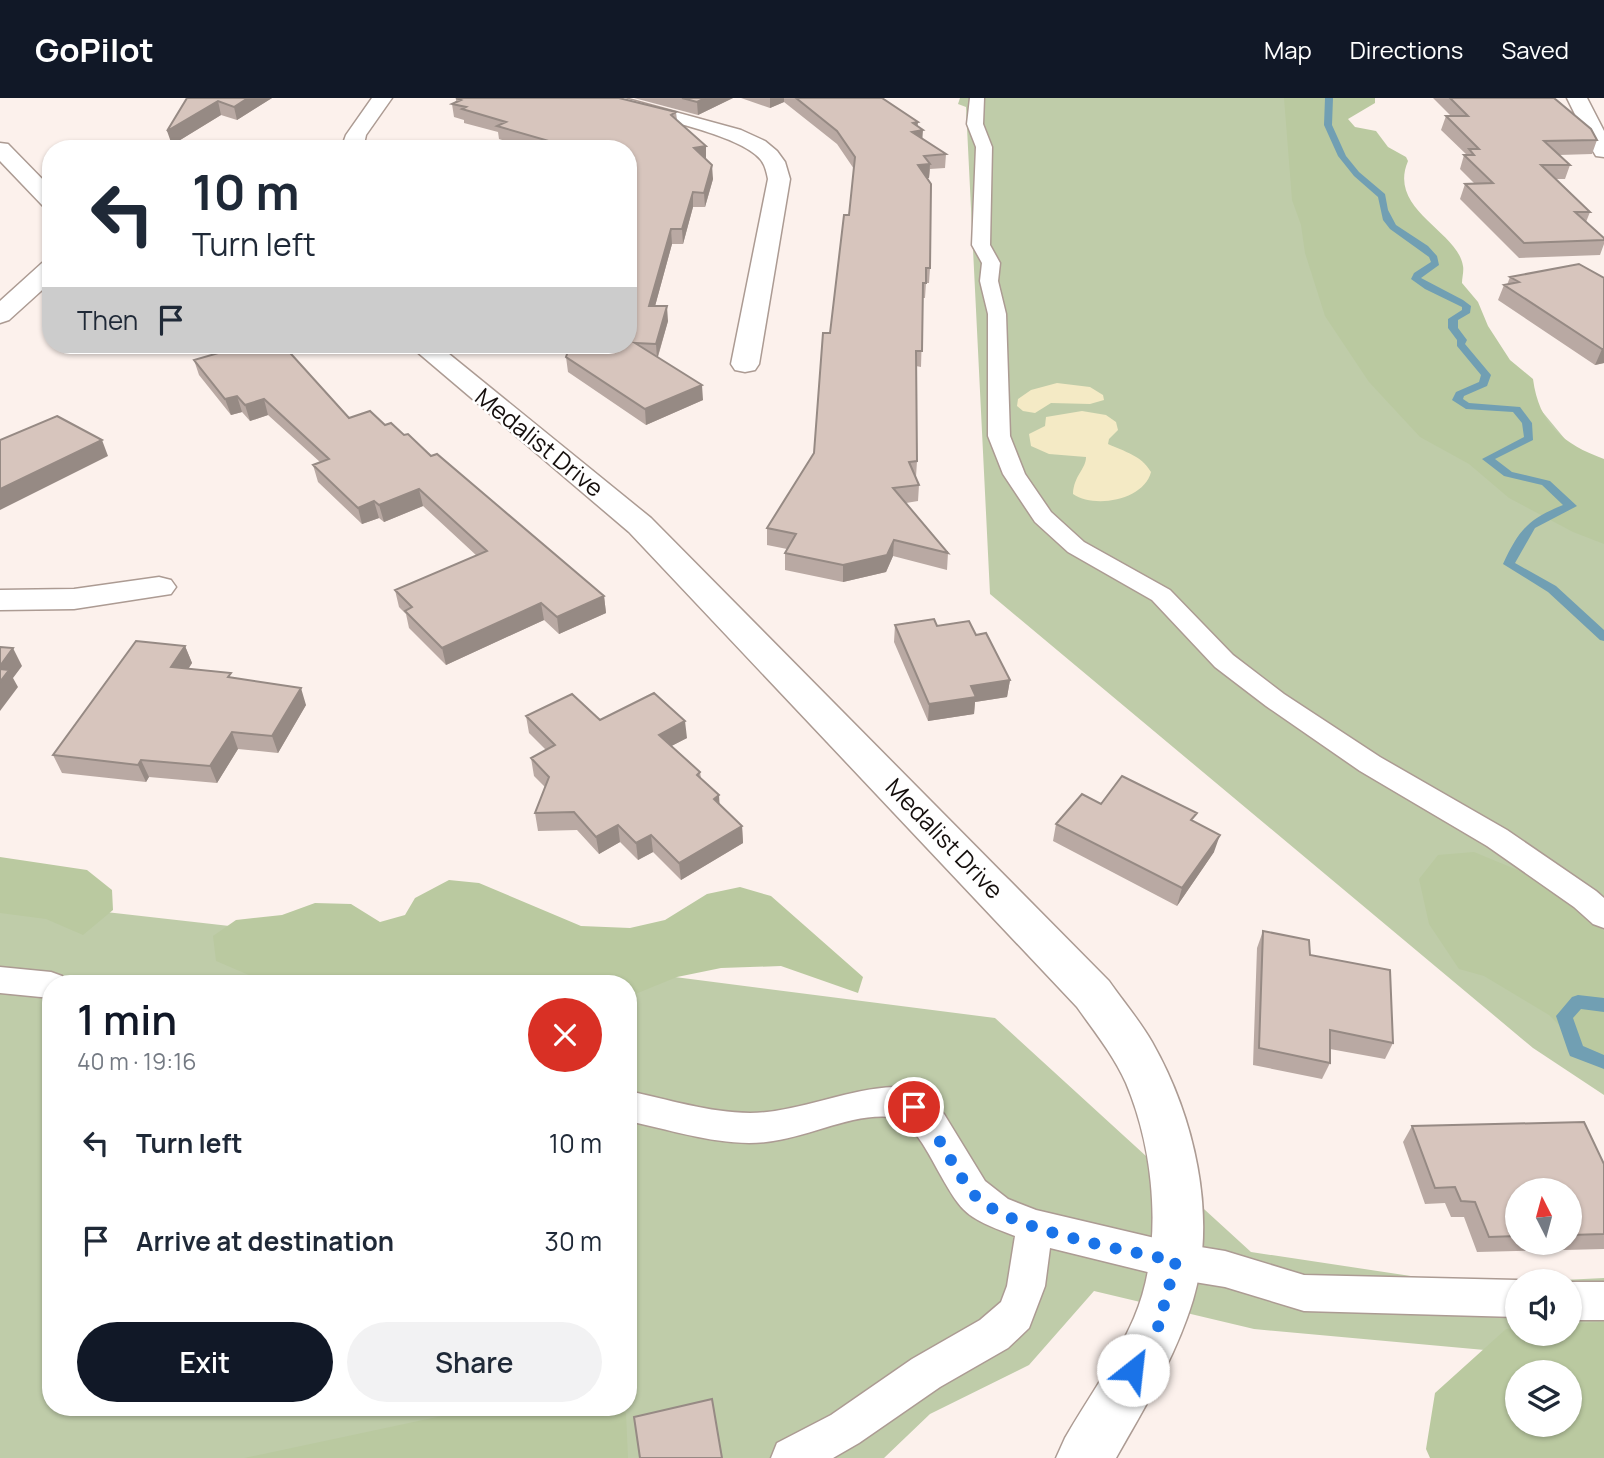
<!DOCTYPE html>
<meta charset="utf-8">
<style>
:root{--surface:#fff;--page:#f2f2f3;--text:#1f2937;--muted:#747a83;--accent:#111827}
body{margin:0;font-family:Manrope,sans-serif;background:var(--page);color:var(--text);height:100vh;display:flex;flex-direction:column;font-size:26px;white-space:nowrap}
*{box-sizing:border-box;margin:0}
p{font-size:23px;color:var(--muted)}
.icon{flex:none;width:38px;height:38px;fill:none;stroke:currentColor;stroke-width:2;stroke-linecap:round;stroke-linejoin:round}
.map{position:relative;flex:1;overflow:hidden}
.side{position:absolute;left:42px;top:877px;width:595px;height:441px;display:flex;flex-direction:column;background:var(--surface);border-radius:28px;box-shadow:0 2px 5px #0004}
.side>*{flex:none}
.hud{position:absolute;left:42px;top:42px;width:595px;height:214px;border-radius:28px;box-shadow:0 2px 5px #0004;background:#fff;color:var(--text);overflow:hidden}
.needle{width:46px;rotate:354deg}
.fabs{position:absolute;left:1505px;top:1080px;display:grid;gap:14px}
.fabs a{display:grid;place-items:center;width:77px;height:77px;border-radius:50%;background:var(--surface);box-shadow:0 2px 5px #0004;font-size:35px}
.pin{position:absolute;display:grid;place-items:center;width:60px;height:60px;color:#fff;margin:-30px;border:4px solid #fff;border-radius:50%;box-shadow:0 2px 7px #0007}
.me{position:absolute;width:77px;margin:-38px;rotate:29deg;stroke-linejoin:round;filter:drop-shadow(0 0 5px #0008)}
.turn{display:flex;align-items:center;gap:24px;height:147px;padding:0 35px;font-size:32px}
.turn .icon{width:91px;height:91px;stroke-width:2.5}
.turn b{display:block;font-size:49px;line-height:60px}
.then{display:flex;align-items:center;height:66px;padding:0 35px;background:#0003;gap:14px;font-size:26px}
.round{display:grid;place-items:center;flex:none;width:74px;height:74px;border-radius:37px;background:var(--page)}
.overview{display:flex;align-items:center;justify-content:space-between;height:119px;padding:0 35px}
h1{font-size:42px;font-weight:600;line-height:52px;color:var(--accent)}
.primary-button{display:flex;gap:14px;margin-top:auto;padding:14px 35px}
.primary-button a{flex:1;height:80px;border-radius:42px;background:var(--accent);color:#fff;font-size:28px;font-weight:600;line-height:80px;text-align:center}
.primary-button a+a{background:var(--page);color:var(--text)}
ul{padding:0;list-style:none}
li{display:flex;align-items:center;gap:21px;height:98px;padding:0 35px}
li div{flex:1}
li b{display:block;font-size:26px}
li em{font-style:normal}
header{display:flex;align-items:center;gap:42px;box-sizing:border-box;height:98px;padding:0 35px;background:var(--accent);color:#fff}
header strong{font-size:33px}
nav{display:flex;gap:38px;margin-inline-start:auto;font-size:24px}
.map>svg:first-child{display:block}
.green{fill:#bfcca9;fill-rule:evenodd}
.forest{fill:#bac9a0;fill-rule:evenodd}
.sand{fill:#f4eac5}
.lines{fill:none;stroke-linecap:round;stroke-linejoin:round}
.stream{fill:#719fb3;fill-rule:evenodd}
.lane-casing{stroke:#ac9b93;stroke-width:3}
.street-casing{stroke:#ac9b93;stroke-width:3}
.lane{fill:#fff;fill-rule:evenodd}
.street{fill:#fff;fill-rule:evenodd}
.wall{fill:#b9a9a3;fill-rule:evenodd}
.shaded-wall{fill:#968a84}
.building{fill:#d7c5bd;stroke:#968a84;stroke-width:2}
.route{stroke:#1a73e8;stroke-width:12;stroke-dasharray:0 21.6}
.labels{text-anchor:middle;stroke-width:5;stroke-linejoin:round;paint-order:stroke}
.street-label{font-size:24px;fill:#150f0d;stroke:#fff}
</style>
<header>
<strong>GoPilot</strong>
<nav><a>Map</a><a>Directions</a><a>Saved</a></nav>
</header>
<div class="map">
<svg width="1604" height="1360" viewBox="0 0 1604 1360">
<rect width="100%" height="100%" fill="#fcf1ec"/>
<!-- green -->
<path class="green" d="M 960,0 L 1320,0 L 1321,45 L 1583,363 L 1604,375 L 1604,997 L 1533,950 L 990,496 L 966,9 L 958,6 Z
M 0,802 L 636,874 L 995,920 L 1251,1154 L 1464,1186 L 1517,1184 L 1517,1236 L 1570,1236 L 1570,1183 L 1543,1183 L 1604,1180 L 1604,1263 L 1254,1231 L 1094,1193 L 1029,1267 L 930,1316 L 884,1360 L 0,1360 ZM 51,886 L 628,886 L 628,1309 L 51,1309 Z"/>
<!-- forest -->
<path class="forest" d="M 1284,0 L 1375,0 L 1375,5 L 1348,21 L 1355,29 L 1376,33 L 1388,49 L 1406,59 L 1408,63 C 1387,112 1458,133 1463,168 C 1464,173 1462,180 1462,185 L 1478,204 L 1488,228 L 1510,262 L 1533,281 C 1539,326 1563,346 1604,361 L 1604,446 L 1573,434 L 1509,400 L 1469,366 L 1420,339 L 1369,284 L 1325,218 L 1305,155 L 1301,127 L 1292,102 Z
M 1474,754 L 1520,773 L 1558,794 L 1604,833 L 1604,972 L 1549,917 L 1484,878 L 1459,871 L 1429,826 L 1419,781 L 1438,757 Z
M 0,759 L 87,772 L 112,792 L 113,812 L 83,837 L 46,821 L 0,815 Z
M 449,782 L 479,785 L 581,828 L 630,830 L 665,822 L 707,796 L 740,789 L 771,798 L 863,879 L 858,895 L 781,868 L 721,870 L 677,879 L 628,899 L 628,886 L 268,885 L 216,863 L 213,838 L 236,822 L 282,817 L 315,805 L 351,806 L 380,824 L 405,817 L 415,800 Z
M 1604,1224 L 1604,1360 L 1430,1360 L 1426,1351 L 1435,1295 L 1506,1231 L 1517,1230 L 1517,1236 L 1570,1236 L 1570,1226 ZM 1570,1274 L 1570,1326 L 1517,1326 L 1517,1274 Z
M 484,1309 L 618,1309 L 626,1315 L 628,1360 L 244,1360 Z"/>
<!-- sand -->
<path class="sand" d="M 1057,285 L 1090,289 L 1103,297 L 1104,302 L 1090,306 L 1051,305 L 1035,315 L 1023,313 L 1017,308 L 1018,301 L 1031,292 Z
M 1082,313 L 1106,317 L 1116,324 L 1118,332 L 1109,341 L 1108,346 C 1125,354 1141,357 1151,374 C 1144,402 1095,411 1073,396 C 1074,377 1086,371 1086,359 L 1049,356 L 1031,348 L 1029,336 L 1045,328 L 1046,319 Z"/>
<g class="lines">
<!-- stream -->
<path class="stream" d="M 1325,0 L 1333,0 L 1332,27 L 1346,58 L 1359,74 L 1385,96 L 1388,112 L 1396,127 L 1428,148 L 1437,158 L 1439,167 L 1421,180 L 1463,202 L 1471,208 L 1470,215 L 1458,222 L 1458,230 L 1467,242 L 1465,246 L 1491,277 L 1487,288 L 1464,298 L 1463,301 L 1469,305 L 1520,309 L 1532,325 L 1533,342 L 1495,361 L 1512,374 L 1550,383 L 1577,408 L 1535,430 L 1515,465 L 1556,488 L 1604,532 L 1604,543 L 1600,542 L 1548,494 L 1503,466 C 1519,432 1528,421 1563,407 L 1542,387 L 1504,378 L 1482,361 L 1524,339 L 1522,325 L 1513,314 L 1466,311 L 1452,302 L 1456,294 L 1479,284 L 1481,277 L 1457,248 L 1457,242 L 1448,230 L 1448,221 L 1462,212 L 1462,209 L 1425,191 L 1411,181 L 1414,175 L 1431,164 L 1429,159 L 1390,131 L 1383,122 L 1378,99 L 1354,78 L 1338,58 L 1324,27 Z
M 1578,897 L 1604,900 L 1604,914 L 1581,911 L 1573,920 L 1583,948 L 1604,957 L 1604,971 L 1570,958 L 1568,953 L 1556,918 L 1572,899 Z"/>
<!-- lane casing -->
<g class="lane-casing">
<path id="lane" d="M 970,0 L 984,0 L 983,26 L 992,49 L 990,147 L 1000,165 L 998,183 L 1006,216 L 1010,338 L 1025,376 L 1051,414 L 1084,444 L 1170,492 L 1233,557 L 1284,596 L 1380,659 L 1507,732 L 1596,793 L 1604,800 L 1604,830 L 1593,826 L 1574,809 L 1487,748 L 1360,673 L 1266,608 L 1215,569 L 1152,502 L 1068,454 L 1035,424 L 1003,376 L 988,338 L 988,216 L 980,183 L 982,165 L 972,147 L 976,49 L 967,26 Z
M 0,869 L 51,874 L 62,878 L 66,886 L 51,886 L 51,900 L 0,895 Z
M 894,989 L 926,998 L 944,1016 L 985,1083 L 1008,1101 L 1036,1112 L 1176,1145 L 1225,1153 L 1304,1177 L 1517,1182 L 1517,1219 L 1304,1213 L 1225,1189 L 1176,1181 L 1050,1150 L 1045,1188 L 1029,1230 L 1008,1250 L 940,1289 L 859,1345 L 833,1360 L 771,1360 L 777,1345 L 831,1317 L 912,1261 L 980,1222 L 1001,1204 L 1007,1188 L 1015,1138 C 995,1130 971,1123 958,1105 C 938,1078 928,1046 903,1021 C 858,1010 811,1040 766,1044 C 721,1049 672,1032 628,1023 L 628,993 C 672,1002 722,1019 767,1014 C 810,1009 850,991 894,989 Z
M 1570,1184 L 1604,1184 L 1604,1222 L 1570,1222 Z"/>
</g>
<!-- street casing -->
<g class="street-casing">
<path id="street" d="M 372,0 L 392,0 L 366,37 L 363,51 L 341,51 L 346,37 Z
M 591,0 L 624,0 L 741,32 L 765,43 L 777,53 L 785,64 L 790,81 L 759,266 L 755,272 L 745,274 L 735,272 L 731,266 L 768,81 C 766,71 764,63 756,57 C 729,33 633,15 594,4 Z
M 1567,0 L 1587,0 L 1604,33 L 1604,59 L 1596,58 L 1593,53 Z
M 0,45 L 8,46 L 51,90 L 51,110 L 43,108 L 0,63 Z
M 51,163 L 51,184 L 9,222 L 0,225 L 0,203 L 42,165 Z
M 409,247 L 438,247 L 651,420 L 1109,883 C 1123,903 1140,923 1152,944 C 1194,1018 1218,1118 1193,1202 C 1176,1258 1145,1309 1116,1360 L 1056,1360 L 1065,1340 C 1088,1300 1116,1262 1134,1220 C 1164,1150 1155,1054 1126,985 C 1114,958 1094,933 1077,909 L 629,434 Z
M 159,479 L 171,482 L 176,489 L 171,496 L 74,511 L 0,512 L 0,492 L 74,491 Z"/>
</g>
<!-- lane -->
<use href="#lane" class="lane"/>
<!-- street -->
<use href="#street" class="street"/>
</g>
<!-- wall -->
<path class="wall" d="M 187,0 L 272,0 L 237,22 L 221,17 L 172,47 Z
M 456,0 L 676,14 L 677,22 L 706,62 L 713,81 L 705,109 L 693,109 L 683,146 L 672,146 L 655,208 L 668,223 L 658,259 L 703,302 L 646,327 L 568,274 L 566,259 L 628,247 L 628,51 L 530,51 L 499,41 L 498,34 L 464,25 L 464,22 L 454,19 L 452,6 L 456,3 Z
M 634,0 L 733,0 L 698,17 Z
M 741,0 L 882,0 L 918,28 L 922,41 L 946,56 L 945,70 L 930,71 L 929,80 L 927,80 L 930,170 L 929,185 L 926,185 L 925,200 L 923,200 L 921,269 L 916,268 L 917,363 L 916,379 L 919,387 L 918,403 L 906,405 L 948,455 L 947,472 L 893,458 L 886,474 L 843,484 L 785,472 L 785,455 L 787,451 L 767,447 L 767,430 L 814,355 L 830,235 L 849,117 L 854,71 L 837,46 L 784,4 L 770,10 Z
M 1433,0 L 1554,0 L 1597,42 L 1592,56 L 1559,57 L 1570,67 L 1565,81 L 1555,81 L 1590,114 L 1586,124 L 1604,140 L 1604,146 L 1600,157 L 1519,160 L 1460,101 L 1465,86 L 1475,86 L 1460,71 L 1464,57 L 1467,57 L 1441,32 L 1446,18 L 1451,18 Z
M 1510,179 L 1604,180 L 1604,265 L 1595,267 L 1498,202 L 1504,187 L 1507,187 Z
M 194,262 L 349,320 L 385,327 L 404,337 L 604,498 L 606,515 L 559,536 L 544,522 L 446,567 L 409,530 L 406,516 L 399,509 L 395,492 L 477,458 L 423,408 L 384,424 L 379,420 L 362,426 L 318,384 L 313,367 L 320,364 L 268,317 L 250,323 L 242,314 L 231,317 L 199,277 Z
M 895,527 L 937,528 L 976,537 L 1010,582 L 1007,599 L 975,604 L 974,616 L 928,623 L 894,544 Z
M 185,548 L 192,565 L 189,570 L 233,580 L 306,607 L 278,655 L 238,651 L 217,685 L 149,679 L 146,684 L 62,675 L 53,657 Z
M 526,618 L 600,622 L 687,640 L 671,648 L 700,674 L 701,680 L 720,707 L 742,728 L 743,745 L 681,782 L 653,754 L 638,762 L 620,744 L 599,756 L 577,732 L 538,733 L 535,715 L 545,689 L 534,678 L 531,660 L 546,652 L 529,635 Z
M 1101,706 L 1194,724 L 1214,754 L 1177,808 L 1053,743 L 1056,726 Z
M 1263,833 L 1310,857 L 1393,945 L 1385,961 L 1330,951 L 1330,965 L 1322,981 L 1253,967 L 1257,850 Z
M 1412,1028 L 1604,1066 L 1604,1151 L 1477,1154 L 1464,1119 L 1451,1119 L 1445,1105 L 1425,1106 L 1403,1044 ZM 1517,1092 L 1570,1092 L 1570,1144 L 1517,1144 Z"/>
<!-- shaded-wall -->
<path class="shaded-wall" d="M 248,0 L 272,0 L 237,22 L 234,9 Z
M 705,0 L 733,0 L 698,17 L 697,4 Z
M 770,0 L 784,0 L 784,4 L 770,10 Z
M 218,3 L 221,17 L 172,47 L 167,33 Z
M 918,24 L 917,33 L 923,32 L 922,46 L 913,34 L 913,25 Z
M 572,45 L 573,51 L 566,51 L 566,48 Z
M 706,48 L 706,62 L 694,50 Z
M 930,66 L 929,80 L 917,81 L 918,67 Z
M 712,67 L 713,81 L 705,109 L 704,95 Z
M 693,94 L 693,109 L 683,146 L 682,131 Z
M 671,131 L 672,146 L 651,223 L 649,208 Z
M 667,208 L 668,223 L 657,261 L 656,246 Z
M 1602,251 L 1604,251 L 1604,265 L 1595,267 Z
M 702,287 L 703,302 L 646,327 L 645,311 Z
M 237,298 L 242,314 L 231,317 L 225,301 Z
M 264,301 L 268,317 L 250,323 L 245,307 Z
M 102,342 L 108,358 L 0,412 L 0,391 Z
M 419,391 L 423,408 L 384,424 L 379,407 Z
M 374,403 L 379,420 L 362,426 L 358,410 Z
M 894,442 L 893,458 L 886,474 L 843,484 L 843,467 Z
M 604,498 L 606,515 L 559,536 L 557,519 Z
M 541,505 L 544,522 L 446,567 L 442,550 Z
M 185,548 L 192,565 L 178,586 L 171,569 Z
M 13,550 L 22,568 L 13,580 L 18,589 L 0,613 L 0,568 Z
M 1010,582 L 1007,599 L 975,604 L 974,616 L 928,623 L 929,606 L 971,588 Z
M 301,590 L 306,607 L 278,655 L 272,638 Z
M 685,623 L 687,640 L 660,654 L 659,637 Z
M 232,634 L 238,651 L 217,685 L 210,668 Z
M 141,662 L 149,679 L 146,684 L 138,667 Z
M 719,697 L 720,714 L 714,701 Z
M 618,727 L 620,744 L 599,756 L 596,739 Z
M 742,728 L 743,745 L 681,782 L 679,765 Z
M 651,737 L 653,754 L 638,762 L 636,745 Z
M 1220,737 L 1214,754 L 1177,808 L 1182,790 Z"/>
<!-- building -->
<path class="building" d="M 187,0 L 248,0 L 234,9 L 218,3 L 167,33 Z
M 456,0 L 619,0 L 676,14 L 671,17 L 706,48 L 694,50 L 712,67 L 704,95 L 693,94 L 682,131 L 671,131 L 649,208 L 667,208 L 656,246 L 635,245 L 702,287 L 645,311 L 566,259 L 570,247 L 628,247 L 628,51 L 591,51 L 572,45 L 566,48 L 497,28 L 506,24 L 462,11 L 466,9 L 452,6 L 461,2 Z
M 682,0 L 705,0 L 697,4 Z
M 796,0 L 882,0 L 918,24 L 913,25 L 923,32 L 912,34 L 946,56 L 924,58 L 930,66 L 918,67 L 931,86 L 930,170 L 926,170 L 926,185 L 923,185 L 922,253 L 916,253 L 917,363 L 909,364 L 919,387 L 893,390 L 948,455 L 894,442 L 887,457 L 843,467 L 785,455 L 796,436 L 767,430 L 814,355 L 823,235 L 830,235 L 844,117 L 849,117 L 855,59 L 837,33 Z
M 1450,0 L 1554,0 L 1591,31 L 1597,42 L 1544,43 L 1570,67 L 1541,67 L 1590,114 L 1575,114 L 1604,140 L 1604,142 L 1524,145 L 1465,86 L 1493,85 L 1464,57 L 1474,57 L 1469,51 L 1479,51 L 1446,18 L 1468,18 Z
M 1579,166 L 1604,180 L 1604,251 L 1602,251 L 1504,187 L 1519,184 L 1510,179 Z
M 246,247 L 283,247 L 349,320 L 370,313 L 385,327 L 391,325 L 404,337 L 408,336 L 431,358 L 437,356 L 604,498 L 557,519 L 541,505 L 442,550 L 405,513 L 412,509 L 395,492 L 487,453 L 419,391 L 379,407 L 374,403 L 358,410 L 313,367 L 329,361 L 264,301 L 245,307 L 237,298 L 225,301 L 194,262 Z
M 57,318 L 102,342 L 0,391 L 0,342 Z
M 934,521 L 937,528 L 969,523 L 976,537 L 986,535 L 1010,582 L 971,588 L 976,599 L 929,606 L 895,527 Z
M 136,543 L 185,548 L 171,569 L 231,575 L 228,579 L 301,590 L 272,638 L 232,634 L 210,668 L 141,662 L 138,667 L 53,657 Z
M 0,549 L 13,550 L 0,568 Z
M 0,571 L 9,572 L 0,584 Z
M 654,595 L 685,623 L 659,637 L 700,674 L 697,677 L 719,697 L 714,701 L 742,728 L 679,765 L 651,737 L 636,745 L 618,727 L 596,739 L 574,714 L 535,715 L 549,679 L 531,660 L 555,647 L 526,618 L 572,596 L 600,622 Z
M 1122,678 L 1197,715 L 1191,722 L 1220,737 L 1182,790 L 1056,726 L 1082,696 L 1101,706 Z
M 1263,833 L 1309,842 L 1310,857 L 1390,872 L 1393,945 L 1330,932 L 1330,965 L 1259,950 Z
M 1584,1024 L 1604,1066 L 1604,1136 L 1570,1137 L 1570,1092 L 1517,1092 L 1517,1138 L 1489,1139 L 1475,1104 L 1461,1103 L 1455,1089 L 1435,1090 L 1412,1028 Z
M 712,1301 L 722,1360 L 640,1360 L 634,1319 Z"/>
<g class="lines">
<!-- route -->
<path class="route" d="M 914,1009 C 939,1035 950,1065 971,1093 C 1001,1132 1127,1152 1176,1163 L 1158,1229 L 1133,1272"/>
</g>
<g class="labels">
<!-- street labels -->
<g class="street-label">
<text transform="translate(539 345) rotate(39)" y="8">Medalist Drive</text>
<text transform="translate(944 741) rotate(46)" y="8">Medalist Drive</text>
</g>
</g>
</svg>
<div class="fabs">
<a><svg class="needle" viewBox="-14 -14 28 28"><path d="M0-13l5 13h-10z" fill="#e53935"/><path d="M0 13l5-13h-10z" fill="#747a83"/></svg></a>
<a><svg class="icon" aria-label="sound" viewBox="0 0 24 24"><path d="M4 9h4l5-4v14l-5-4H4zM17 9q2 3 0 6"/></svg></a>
<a><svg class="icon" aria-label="layers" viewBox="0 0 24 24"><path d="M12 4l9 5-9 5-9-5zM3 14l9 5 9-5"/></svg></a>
</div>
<div class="pin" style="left:914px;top:1009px;background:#d93025"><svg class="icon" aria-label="arrive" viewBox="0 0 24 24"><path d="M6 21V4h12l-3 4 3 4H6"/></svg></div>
<svg class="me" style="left:1133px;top:1272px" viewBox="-20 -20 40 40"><circle r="19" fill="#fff"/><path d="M0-13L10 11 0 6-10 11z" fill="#1a73e8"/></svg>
<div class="hud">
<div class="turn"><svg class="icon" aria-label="left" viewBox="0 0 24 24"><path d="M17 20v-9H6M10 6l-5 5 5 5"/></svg><div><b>10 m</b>Turn left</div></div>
<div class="then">Then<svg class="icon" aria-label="arrive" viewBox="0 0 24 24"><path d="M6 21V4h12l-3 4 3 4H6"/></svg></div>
</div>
<section class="side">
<div class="overview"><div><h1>1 min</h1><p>40 m · 19:16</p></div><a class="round" style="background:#d93025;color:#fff"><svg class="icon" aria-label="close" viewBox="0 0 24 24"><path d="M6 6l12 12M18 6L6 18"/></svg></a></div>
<ul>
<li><svg class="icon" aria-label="left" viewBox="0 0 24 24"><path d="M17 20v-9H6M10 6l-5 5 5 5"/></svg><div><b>Turn left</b></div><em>10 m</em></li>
<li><svg class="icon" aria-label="arrive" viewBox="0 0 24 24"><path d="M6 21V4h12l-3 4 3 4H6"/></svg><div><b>Arrive at destination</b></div><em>30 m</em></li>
</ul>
<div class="primary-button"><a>Exit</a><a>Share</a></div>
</section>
</div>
